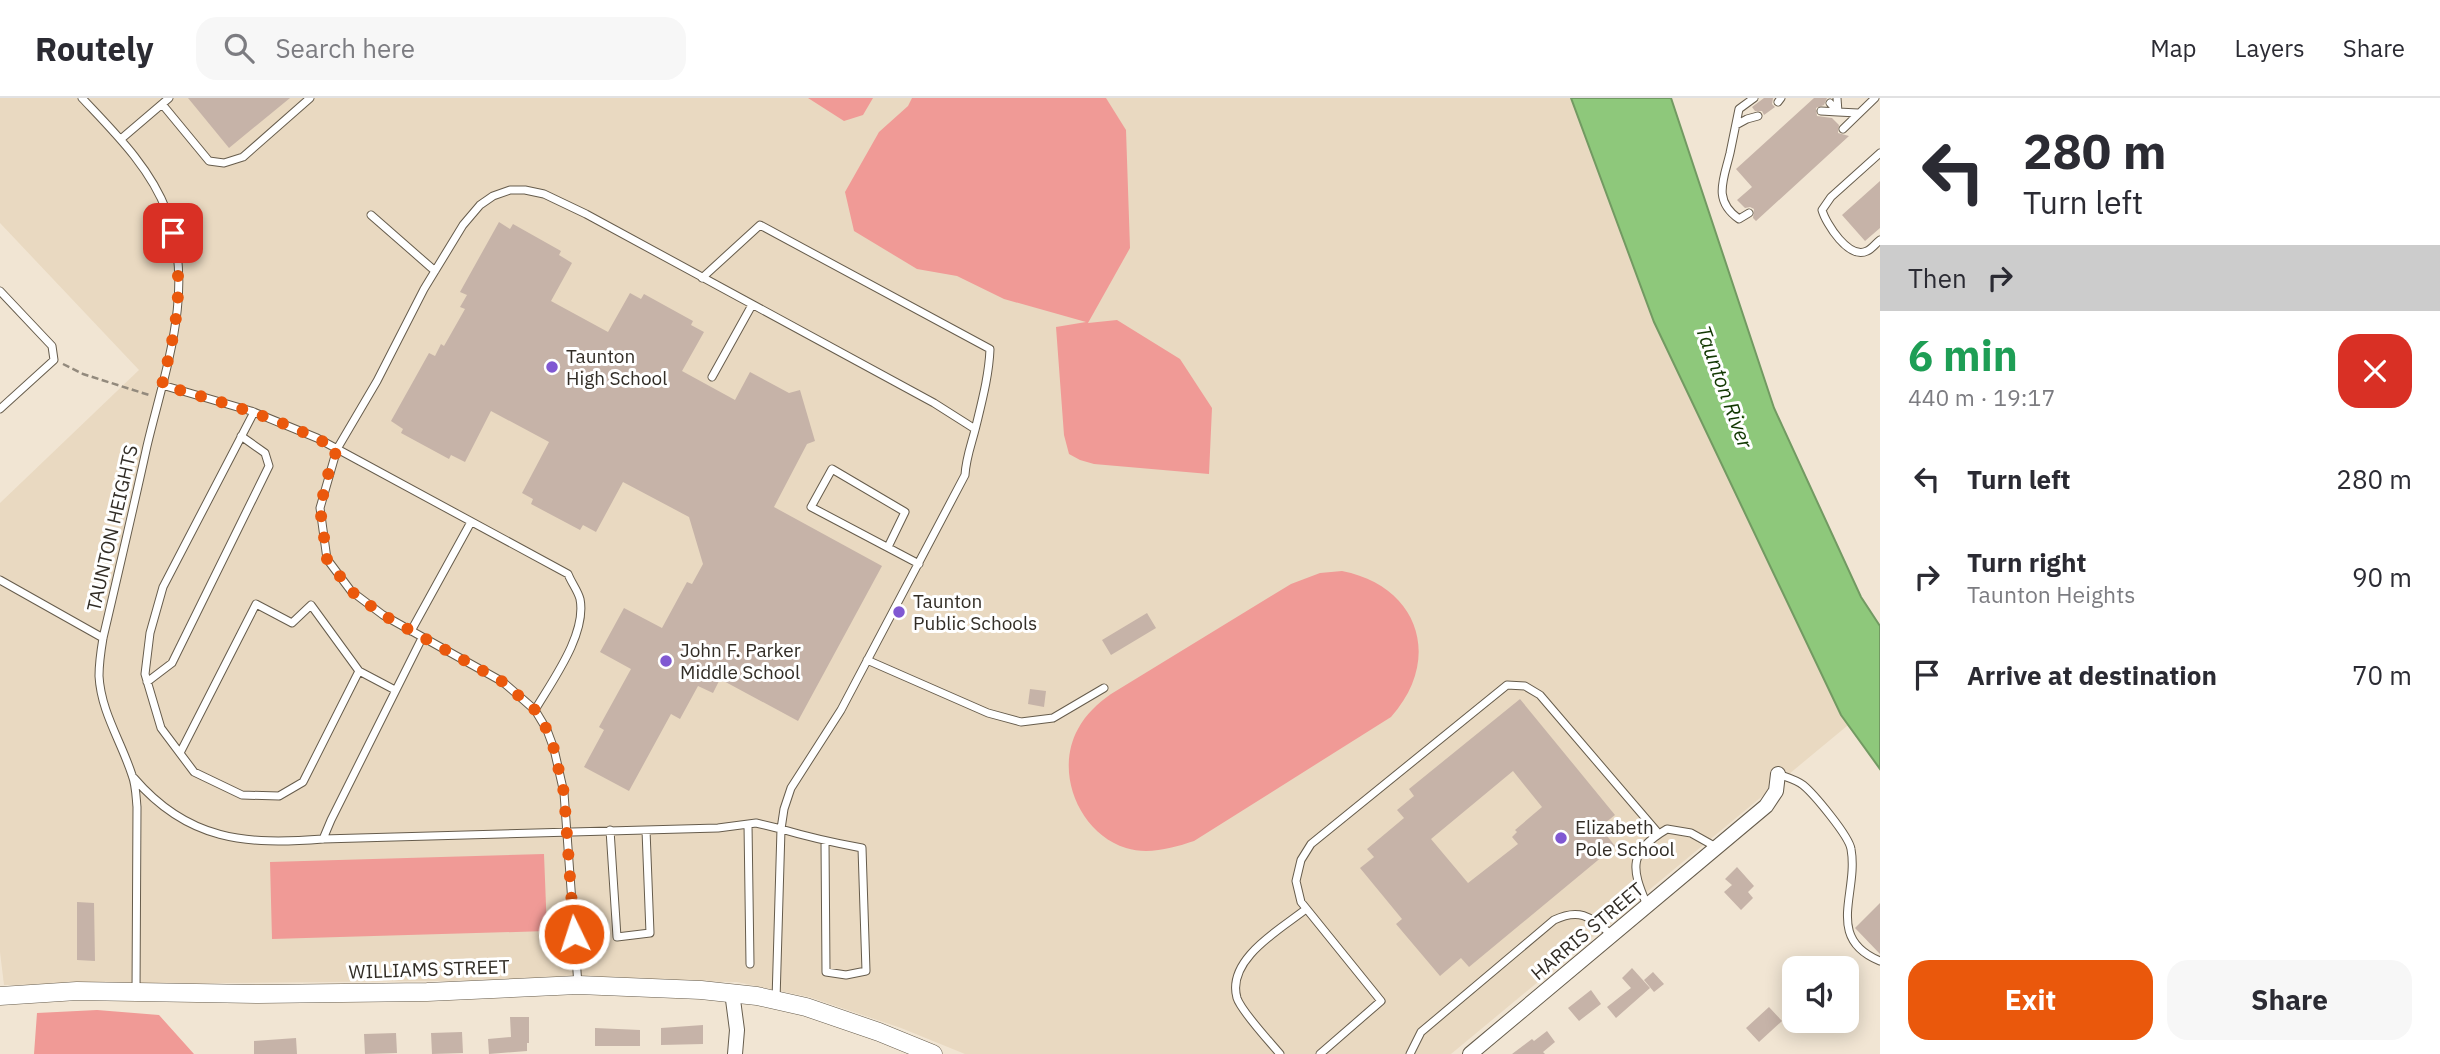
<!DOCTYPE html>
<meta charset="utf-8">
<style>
:root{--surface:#fff;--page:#f7f7f7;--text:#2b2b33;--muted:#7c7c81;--line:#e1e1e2;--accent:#ea580c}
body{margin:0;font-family:"IBM Plex Sans",sans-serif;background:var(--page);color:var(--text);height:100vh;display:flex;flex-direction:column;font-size:26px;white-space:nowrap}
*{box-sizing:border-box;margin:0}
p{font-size:23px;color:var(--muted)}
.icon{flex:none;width:38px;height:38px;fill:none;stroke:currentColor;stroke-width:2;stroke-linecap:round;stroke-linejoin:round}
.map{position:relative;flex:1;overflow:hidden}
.side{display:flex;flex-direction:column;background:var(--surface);width:560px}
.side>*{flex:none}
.hud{background:#fff;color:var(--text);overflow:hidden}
.buttons{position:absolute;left:1782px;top:858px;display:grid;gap:14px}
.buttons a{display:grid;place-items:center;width:77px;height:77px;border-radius:14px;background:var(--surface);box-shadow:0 4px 18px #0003;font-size:35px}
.pin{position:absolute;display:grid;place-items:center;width:60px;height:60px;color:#fff;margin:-30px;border-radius:14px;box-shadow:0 4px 10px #0006}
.me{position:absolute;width:77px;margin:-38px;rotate:356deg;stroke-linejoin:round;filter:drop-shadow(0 0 5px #0008)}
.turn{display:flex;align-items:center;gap:24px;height:147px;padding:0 28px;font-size:32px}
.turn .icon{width:91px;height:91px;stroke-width:2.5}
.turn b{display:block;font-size:49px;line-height:60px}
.then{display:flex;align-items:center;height:66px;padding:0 28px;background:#0003;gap:14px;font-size:26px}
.round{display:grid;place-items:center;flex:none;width:74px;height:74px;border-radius:21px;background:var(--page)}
.head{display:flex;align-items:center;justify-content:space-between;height:119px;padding:0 28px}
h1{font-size:42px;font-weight:700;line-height:52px;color:#1e9e55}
.action{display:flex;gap:14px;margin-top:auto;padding:14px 28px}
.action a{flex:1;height:80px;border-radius:21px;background:var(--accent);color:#fff;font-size:28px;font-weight:700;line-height:80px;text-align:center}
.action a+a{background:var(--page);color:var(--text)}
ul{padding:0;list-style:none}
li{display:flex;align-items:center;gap:21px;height:98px;padding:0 28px}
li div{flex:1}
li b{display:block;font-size:26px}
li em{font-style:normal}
header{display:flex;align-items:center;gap:42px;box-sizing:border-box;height:98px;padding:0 35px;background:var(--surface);border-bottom:2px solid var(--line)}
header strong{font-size:33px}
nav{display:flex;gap:38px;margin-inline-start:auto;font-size:24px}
.search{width:490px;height:63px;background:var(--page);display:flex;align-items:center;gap:18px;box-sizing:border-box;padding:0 24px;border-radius:21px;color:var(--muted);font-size:26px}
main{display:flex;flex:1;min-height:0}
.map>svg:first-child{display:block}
.built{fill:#e9d9c1}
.green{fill:#f09a96}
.water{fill:#8ec87b;stroke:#729a62;stroke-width:2}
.building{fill:#c6b3a8;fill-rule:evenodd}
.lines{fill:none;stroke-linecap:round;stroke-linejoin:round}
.service-casing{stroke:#665c4c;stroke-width:9}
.minor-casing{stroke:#665c4c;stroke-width:16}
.tertiary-casing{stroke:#665c4c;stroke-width:19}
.path{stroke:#938a7d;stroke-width:2.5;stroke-dasharray:7 3.5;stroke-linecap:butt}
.service{stroke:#fff;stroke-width:7}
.minor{stroke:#fff;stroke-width:14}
.tertiary{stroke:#fff;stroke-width:18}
.route{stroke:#ea580c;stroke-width:12;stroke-dasharray:0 21.6}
.poi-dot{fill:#8058d2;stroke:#fff;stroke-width:2.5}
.labels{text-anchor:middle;stroke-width:6;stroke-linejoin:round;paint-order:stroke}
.poi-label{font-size:19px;fill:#322d26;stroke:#fff;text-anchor:start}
.street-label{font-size:19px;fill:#322d26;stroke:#fff}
.water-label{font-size:21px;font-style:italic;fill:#123802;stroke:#fff}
</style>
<header>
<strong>Routely</strong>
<div class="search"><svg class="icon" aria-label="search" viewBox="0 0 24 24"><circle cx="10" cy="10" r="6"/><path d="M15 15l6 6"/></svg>Search here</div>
<nav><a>Map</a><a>Layers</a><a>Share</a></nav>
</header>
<main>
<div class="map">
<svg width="1880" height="956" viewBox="0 0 1880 956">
<rect width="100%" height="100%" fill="#f1e5d3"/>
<!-- built -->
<path class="built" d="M 0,0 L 1581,0 L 1853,623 L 1451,956 L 965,956 L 901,930 L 809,899 L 737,884 L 545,882 L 4,887 L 0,854 L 0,405 L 139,272 L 0,125 Z"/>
<!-- green -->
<path class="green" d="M 808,0 L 873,0 L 863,17 L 844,23 Z
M 912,0 L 1106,0 L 1126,32 L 1130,150 L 1088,225 L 1117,222 L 1180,261 L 1212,310 L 1209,376 L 1094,366 L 1080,362 L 1069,356 L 1064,337 L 1056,229 L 1086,224 L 1004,201 L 957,178 L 917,171 L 854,133 L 845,94 L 879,34 L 908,8 Z
M 1342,473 C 1419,488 1443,561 1391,619 L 1194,743 C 1173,750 1148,757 1126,750 C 1079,735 1054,674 1078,631 C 1086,616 1097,606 1111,596 L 1291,486 L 1320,475 Z
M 544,756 L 547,833 L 272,841 L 270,764 Z
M 97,912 L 159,917 L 194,956 L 34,956 L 37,915 Z"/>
<!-- water -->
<path class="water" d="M 1571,0 L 1671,0 L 1774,310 L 1861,499 L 1880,528 L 1880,671 L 1841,617 L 1654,224 Z"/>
<!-- building -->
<path class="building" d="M 188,0 L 290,0 L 229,50 Z
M 1764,0 L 1773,0 L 1772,6 L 1775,9 L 1764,17 L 1762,13 L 1755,13 L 1752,9 Z
M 1814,0 L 1827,0 L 1824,7 L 1816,10 L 1817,18 L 1832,20 L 1839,27 L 1838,35 L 1849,38 L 1756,123 L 1753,120 L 1754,111 L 1750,109 L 1745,110 L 1737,102 L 1752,89 L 1736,71 Z
M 1880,83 L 1880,130 L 1865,143 L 1842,117 Z
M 499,124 L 510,131 L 513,126 L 561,153 L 559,157 L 572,165 L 551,203 L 608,234 L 630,195 L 641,201 L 644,196 L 693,223 L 691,227 L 704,234 L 682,273 L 735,302 L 750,274 L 789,295 L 800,292 L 815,343 L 807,346 L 774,409 L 882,468 L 798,623 L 720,581 L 713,595 L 698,588 L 680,621 L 671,616 L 629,693 L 584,669 L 604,632 L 599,629 L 631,571 L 600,554 L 624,510 L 662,530 L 687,484 L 692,486 L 703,466 L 689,419 L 623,384 L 596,434 L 583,427 L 580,432 L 531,406 L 533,401 L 522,395 L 549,344 L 491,313 L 465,364 L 451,357 L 449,361 L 401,335 L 403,331 L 391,323 L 429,255 L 435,258 L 441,246 L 444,248 L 465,211 L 460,209 L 467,197 L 460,194 Z
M 1147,515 L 1156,530 L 1111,557 L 1102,542 Z
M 1030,591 L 1046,593 L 1044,609 L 1028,606 Z
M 1520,601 L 1615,717 L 1600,729 L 1615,748 L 1469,869 L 1461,860 L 1440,878 L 1396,826 L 1402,821 L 1360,770 L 1374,759 L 1367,751 L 1404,720 L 1397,712 L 1414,698 L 1409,691 ZM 1513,673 L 1542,709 L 1515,732 L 1517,734 L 1512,739 L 1518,746 L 1468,785 L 1431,741 Z
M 1737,769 L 1754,788 L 1748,794 L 1753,800 L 1741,812 L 1724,794 L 1732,787 L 1725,781 Z
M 77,804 L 94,805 L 95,863 L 77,862 Z
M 1880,805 L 1880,856 L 1855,830 Z
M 1632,870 L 1650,890 L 1616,920 L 1607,909 L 1631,890 L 1622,880 Z
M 1653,874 L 1664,886 L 1654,894 L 1644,882 Z
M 1591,892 L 1601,906 L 1579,923 L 1568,910 Z
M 1769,909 L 1782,923 L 1759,944 L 1746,930 Z
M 510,919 L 529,919 L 529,945 L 527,945 L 527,953 L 489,956 L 488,941 L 511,939 Z
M 703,927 L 703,946 L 661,947 L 661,930 Z
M 595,930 L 640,932 L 640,948 L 595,948 Z
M 1547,933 L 1555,944 L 1543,954 L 1545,956 L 1512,956 L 1532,941 L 1534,943 Z
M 462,934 L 463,955 L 432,956 L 431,935 Z
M 396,935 L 397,955 L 365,956 L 364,936 Z
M 296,940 L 297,956 L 254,956 L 254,943 Z"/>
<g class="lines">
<!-- service casing -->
<g class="service-casing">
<path id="service" d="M 82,0 C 114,34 150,69 167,114 C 196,191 165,272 147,348 C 133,412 118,476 103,540 C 101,552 99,565 99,578 C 101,614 121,643 132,677 C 136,687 136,699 137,709 L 136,895
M 1778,4 L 1781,0
M 1830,5 L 1838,14 L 1858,15
M 162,6 L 209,63 L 224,65 L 243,59 L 310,0
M 1821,13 L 1838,14 L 1837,0
M 1736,27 L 1747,21 L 1758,18
M 1843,31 L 1875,0
M 121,41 L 169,0
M 1880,55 L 1831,99 L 1822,112 C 1826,126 1849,162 1867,153 C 1872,151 1876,145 1880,142
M 1749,115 L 1739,121 C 1712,102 1724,81 1730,55 C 1733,41 1736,26 1739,11 L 1754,0
M 371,117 L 435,173
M 0,193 L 52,248 L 54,262 L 0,311
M 712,279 L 752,207
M 162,287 L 251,313 L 317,340 L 568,476 C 571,484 578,493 580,501 C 587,536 552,583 535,612
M 254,314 L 163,489 L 150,535 L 145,576 L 161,630 L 194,674 L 242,697 L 279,698 L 303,684 L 359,573 L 395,592
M 888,449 L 905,414 L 832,371 L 811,409 L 919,466
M 0,482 L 103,540
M 411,533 L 471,424
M 867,562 L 988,615 L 1021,624 L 1053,620 L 1104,590
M 147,584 L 172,565 L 269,368 L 265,355 L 241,338
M 180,655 L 256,506 L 292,525 L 311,507 L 359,573
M 1778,676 C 1786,679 1797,682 1803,687 C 1814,696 1849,738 1851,751 C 1859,795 1824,840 1880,863
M 134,680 C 188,743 246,747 323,741 L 718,730 L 756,725 L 781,731 L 784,711 L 791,690 L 841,612 L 965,377 C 966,359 972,345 976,328 C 982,303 989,277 990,251 L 760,127 L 702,180
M 748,726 L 750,866
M 610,732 L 617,839 L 650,835 L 646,732
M 323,741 L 331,722 L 422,540
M 1647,807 C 1631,770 1628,754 1667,731 L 1691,735 L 1716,749
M 578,887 L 564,695 L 554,651 L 547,632 L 535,612 L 503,584 L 383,517 L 351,493 L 327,461 L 320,410 L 337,351 L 377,283 L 424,191 L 463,127 L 480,107 L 493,98 L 510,92 L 525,92 L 544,96 L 586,116 L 934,305 L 975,331
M 776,902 L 781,731 C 808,739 835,745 862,750 L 866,873 L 846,877 L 826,874 L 825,743
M 1280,956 C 1270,944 1241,913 1237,900 C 1226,861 1281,831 1306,811
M 1320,956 L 1381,903 L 1301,804 L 1296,783 L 1301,762 L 1311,746 L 1507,587 L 1525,588 L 1540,597 L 1659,736
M 1410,956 L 1421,934 L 1554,822 C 1581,809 1591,820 1612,837"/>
</g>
<!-- minor casing -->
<g class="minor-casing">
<path id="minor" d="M 732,894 L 737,932 L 735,956
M 1470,956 L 1766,708 L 1776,693 L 1778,676"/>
</g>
<!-- tertiary casing -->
<g class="tertiary-casing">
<path id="tertiary" d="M 0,898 L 77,893 L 259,896 L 427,894 L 578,887 L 701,892 L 757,898 L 806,909 L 879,934 L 933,956"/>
</g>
<!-- path -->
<path class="path" d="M 63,266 L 83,276 L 149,297"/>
<!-- service -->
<use href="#service" class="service"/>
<!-- minor -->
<use href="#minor" class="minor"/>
<!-- tertiary -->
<use href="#tertiary" class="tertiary"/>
</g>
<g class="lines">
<!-- route -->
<path class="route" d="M 173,135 C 184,194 176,230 162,287 C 222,304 283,321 337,351 L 329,373 L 320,410 L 327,461 L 351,493 L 383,517 L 503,584 L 535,612 L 547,632 L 554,651 L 564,695 L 574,836"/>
</g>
<!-- markers -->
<g class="poi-dot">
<circle cx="552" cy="269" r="7"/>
<circle cx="899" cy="514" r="7"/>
<circle cx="666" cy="563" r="7"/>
<circle cx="1561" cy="740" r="7"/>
</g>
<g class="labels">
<!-- poi labels -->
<g class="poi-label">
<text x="566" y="265">Taunton<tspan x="566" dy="22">High School</tspan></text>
<text x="913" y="510">Taunton<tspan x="913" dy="22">Public Schools</tspan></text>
<text x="680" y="559">John F. Parker<tspan x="680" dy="22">Middle School</tspan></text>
<text x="1575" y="736">Elizabeth<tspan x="1575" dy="22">Pole School</tspan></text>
</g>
<!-- street labels -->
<g class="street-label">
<text transform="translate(112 430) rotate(-77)" y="7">TAUNTON HEIGHTS</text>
<text transform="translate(1587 833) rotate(-40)" y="7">HARRIS STREET</text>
<text transform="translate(429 871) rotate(-2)" y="7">WILLIAMS STREET</text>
</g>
<!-- water labels -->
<g class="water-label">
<text transform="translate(1724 289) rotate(70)" y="7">Taunton River</text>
</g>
</g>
</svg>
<div class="buttons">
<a><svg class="icon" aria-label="sound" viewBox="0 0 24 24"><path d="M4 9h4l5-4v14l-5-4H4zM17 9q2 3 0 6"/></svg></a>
</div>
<div class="pin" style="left:173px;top:135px;background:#d93025"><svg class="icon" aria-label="arrive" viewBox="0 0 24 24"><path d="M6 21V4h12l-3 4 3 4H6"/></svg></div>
<svg class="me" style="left:574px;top:836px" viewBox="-20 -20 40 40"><circle r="17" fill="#ea580c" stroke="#fff" stroke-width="3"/><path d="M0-11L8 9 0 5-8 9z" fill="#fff"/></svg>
</div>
<section class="side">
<div class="hud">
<div class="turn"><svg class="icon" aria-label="left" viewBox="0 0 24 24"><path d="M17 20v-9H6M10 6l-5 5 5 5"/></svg><div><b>280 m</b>Turn left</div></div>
<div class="then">Then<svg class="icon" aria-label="right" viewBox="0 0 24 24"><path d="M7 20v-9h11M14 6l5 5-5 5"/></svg></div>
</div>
<div class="head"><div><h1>6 min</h1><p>440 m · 19:17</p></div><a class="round" style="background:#d93025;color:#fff"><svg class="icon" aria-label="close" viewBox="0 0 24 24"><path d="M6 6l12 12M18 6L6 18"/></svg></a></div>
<ul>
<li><svg class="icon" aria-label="left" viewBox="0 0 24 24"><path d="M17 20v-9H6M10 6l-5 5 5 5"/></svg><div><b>Turn left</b></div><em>280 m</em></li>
<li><svg class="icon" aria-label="right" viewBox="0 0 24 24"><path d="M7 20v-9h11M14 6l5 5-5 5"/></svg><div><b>Turn right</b><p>Taunton Heights</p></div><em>90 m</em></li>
<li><svg class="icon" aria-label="arrive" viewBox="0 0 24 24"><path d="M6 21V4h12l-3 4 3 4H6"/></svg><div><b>Arrive at destination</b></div><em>70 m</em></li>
</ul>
<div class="action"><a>Exit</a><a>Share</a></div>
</section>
</main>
